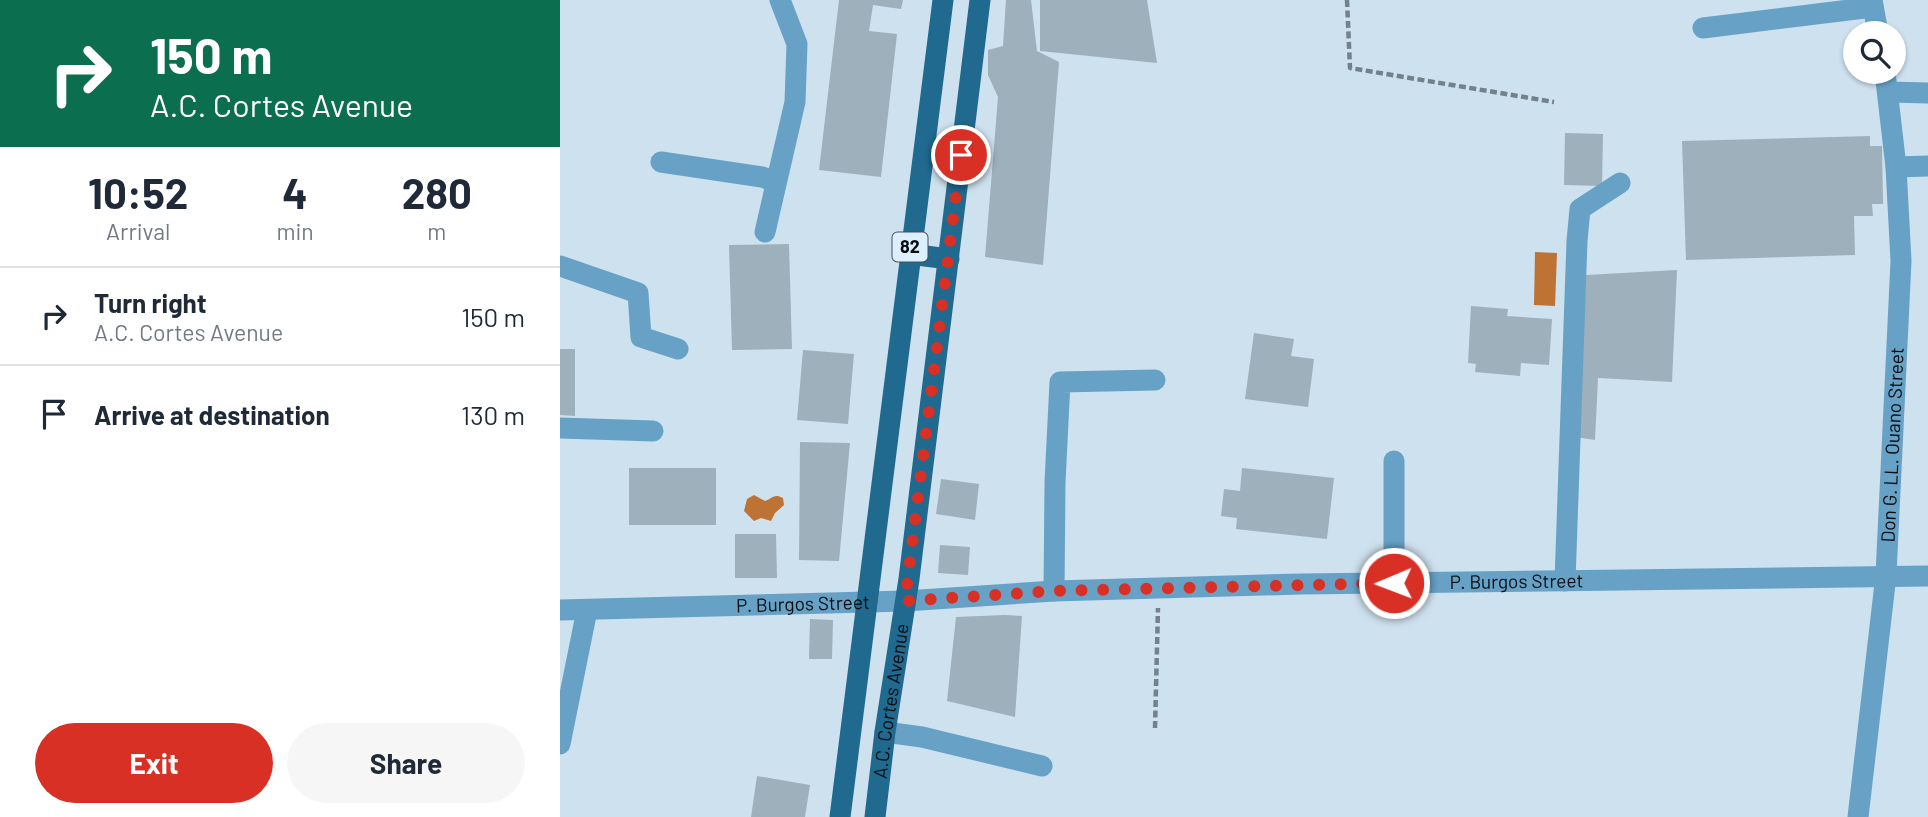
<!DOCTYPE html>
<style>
:root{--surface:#fff;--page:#f6f6f7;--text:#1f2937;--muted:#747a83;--line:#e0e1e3;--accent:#d93025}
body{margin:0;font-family:Barlow,sans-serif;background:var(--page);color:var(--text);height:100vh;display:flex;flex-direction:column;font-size:26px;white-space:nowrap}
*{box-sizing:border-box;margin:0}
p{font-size:23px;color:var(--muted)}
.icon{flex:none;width:38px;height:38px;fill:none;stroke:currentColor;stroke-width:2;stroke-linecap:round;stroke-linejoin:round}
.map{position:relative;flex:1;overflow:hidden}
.details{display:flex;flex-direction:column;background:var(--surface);width:560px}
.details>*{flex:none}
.top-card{background:#0b6e4f;color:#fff;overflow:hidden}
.fabs{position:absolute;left:1283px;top:21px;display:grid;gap:14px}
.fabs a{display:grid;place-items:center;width:63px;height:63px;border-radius:50%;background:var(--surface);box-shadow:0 2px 5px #0004;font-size:35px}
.pin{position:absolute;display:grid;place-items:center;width:60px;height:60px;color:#fff;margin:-30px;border:4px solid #fff;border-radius:50%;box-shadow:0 2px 7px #0007}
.me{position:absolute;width:77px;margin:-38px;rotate:269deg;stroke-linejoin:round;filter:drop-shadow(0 0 5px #0008)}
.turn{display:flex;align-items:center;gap:24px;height:147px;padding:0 35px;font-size:32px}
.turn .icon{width:91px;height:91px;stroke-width:2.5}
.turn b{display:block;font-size:49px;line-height:60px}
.eta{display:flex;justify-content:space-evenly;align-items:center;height:119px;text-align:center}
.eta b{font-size:42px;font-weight:700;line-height:49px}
.button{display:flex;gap:14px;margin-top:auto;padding:14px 35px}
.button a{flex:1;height:80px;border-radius:42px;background:var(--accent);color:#fff;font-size:28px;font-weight:700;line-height:80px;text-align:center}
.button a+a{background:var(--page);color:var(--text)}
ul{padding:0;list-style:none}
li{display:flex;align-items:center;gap:21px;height:98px;padding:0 35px;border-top:2px solid var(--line)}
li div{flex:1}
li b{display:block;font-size:26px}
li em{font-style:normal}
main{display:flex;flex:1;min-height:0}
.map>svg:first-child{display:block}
.water{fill:#be7234}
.building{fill:#9db0bc}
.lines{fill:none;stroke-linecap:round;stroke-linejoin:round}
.path{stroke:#73818b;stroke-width:4.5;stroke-dasharray:7 3.5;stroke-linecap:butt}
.minor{stroke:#67a2c6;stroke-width:21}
.major{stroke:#20698f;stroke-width:21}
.route{stroke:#d93025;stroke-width:12;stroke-dasharray:0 21.6}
.labels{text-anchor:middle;stroke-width:5;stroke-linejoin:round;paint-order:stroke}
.shield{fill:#dbeffc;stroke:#465058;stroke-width:2}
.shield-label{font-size:18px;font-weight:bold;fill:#060c11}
.street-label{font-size:19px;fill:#060c11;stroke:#dbeffc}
</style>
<main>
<section class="details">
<div class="top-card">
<div class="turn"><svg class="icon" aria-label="right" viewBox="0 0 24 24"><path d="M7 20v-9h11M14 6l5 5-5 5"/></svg><div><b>150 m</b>A.C. Cortes Avenue</div></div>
</div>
<div class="eta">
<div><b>10:52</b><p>Arrival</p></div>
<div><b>4</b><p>min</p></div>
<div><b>280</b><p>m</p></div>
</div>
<ul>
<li><svg class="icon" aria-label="right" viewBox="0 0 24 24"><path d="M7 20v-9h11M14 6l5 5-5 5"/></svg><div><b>Turn right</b><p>A.C. Cortes Avenue</p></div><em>150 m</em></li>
<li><svg class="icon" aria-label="arrive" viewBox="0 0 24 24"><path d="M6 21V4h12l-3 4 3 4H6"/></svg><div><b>Arrive at destination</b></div><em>130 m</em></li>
</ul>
<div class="button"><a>Exit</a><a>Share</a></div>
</section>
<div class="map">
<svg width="1368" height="817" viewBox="0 0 1368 817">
<rect width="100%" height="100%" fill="#cee1ef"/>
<!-- water -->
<path class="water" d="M 975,252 L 997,253 L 995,306 L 974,305 Z
M 194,495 L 205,501 C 213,498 214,493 223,498 L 224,505 L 215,513 L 211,521 L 201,518 L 194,521 L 184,511 L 187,499 Z"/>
<!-- building -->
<path class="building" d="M 279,0 L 343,0 L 341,9 L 313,5 L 309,31 L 337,34 L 321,177 L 259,170 Z
M 446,0 L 471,0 L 477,51 L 499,62 L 483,265 L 425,257 L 438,97 L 428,75 L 428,50 L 443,46 Z
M 480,0 L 587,0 L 597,63 L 480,51 Z
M 1005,133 L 1043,134 L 1042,186 L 1004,185 Z
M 1310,136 L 1310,146 L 1322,146 L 1323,204 L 1312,204 L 1313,216 L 1294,216 L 1295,255 L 1126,260 L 1122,141 Z
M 229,244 L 232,349 L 172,350 L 169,245 Z
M 1117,270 L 1112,382 L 1038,378 L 1035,440 L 1015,437 L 1026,275 Z
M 911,306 L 948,309 L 947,316 L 992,319 L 989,365 L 961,363 L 960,376 L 915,372 L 916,364 L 908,363 Z
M 694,333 L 734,339 L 731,356 L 754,359 L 748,407 L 685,399 Z
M 0,349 L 15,349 L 15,416 L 0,415 Z
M 243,350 L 294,354 L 288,424 L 237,420 Z
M 240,442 L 290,443 L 279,561 L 239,560 Z
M 69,468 L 156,468 L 156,525 L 69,525 Z
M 682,468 L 774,478 L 767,539 L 676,529 L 677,518 L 661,516 L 664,489 L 680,491 Z
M 381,479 L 419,484 L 415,520 L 376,514 Z
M 175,534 L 216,534 L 217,578 L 175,578 Z
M 380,545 L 410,547 L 408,575 L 378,573 Z
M 445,615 L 462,616 L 455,717 L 387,701 L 396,617 Z
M 250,619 L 273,620 L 272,659 L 249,659 Z
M 197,776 L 250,785 L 245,817 L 191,817 Z"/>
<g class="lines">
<!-- path -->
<path class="path" d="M 787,0 L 790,68 L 994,102
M 595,728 L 598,608"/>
<!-- minor -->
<g class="minor">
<path d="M 1312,0 L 1318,33"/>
<path d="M 1143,28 L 1313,7"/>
<path d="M 1329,92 L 1368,93"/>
<path d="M 101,162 L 202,177 L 216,182"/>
<path d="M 1336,167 L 1368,166"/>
<path d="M 205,232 L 235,102 L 237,44 L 220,0"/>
<path d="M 0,266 L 78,293 L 81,337 L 118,349"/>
<path d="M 0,428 L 93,431"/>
<path d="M 834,461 L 834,583"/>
<path d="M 1005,581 L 1017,241 L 1020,209 L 1060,183"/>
<path d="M 494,591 L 495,482 L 500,382 L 595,380"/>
<path id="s1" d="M 0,610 L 345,601 L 494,591 L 741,584 L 1368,576"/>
<path d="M 325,732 L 362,737 L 482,766"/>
<path d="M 0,744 L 27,610"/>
<path id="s2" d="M 1298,817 L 1326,575 L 1341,261 L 1336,167 L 1325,72"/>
</g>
<!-- major -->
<g class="major">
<path d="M 349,254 L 389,259"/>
<path d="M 280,817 L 383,0"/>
<path id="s3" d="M 315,817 L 325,732 L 349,579 L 420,0"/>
</g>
</g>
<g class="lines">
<!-- route -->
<path class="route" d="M 401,155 L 345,601 L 494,591 L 834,583"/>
</g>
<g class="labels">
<!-- shield labels -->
<rect class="shield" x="332.5" y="232.5" width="35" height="29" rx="5"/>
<g class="shield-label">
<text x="350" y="253">82</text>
</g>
<!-- street labels -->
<g class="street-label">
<text dy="7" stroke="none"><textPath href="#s2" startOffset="374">Don G. LL. Ouano Street</textPath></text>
<text dy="7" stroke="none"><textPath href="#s1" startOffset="957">P. Burgos Street</textPath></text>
<text dy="7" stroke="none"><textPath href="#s1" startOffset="243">P. Burgos Street</textPath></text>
<text dy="7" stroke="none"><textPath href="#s3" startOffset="117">A.C. Cortes Avenue</textPath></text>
</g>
</g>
</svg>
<div class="fabs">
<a><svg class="icon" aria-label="search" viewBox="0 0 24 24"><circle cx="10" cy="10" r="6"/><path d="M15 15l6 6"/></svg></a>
</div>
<div class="pin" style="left:401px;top:155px;background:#d93025"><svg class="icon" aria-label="arrive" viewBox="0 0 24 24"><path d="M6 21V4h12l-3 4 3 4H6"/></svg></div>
<svg class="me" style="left:834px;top:583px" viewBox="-20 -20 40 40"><circle r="17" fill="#d93025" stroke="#fff" stroke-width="3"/><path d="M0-11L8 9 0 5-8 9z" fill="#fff"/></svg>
</div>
</main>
